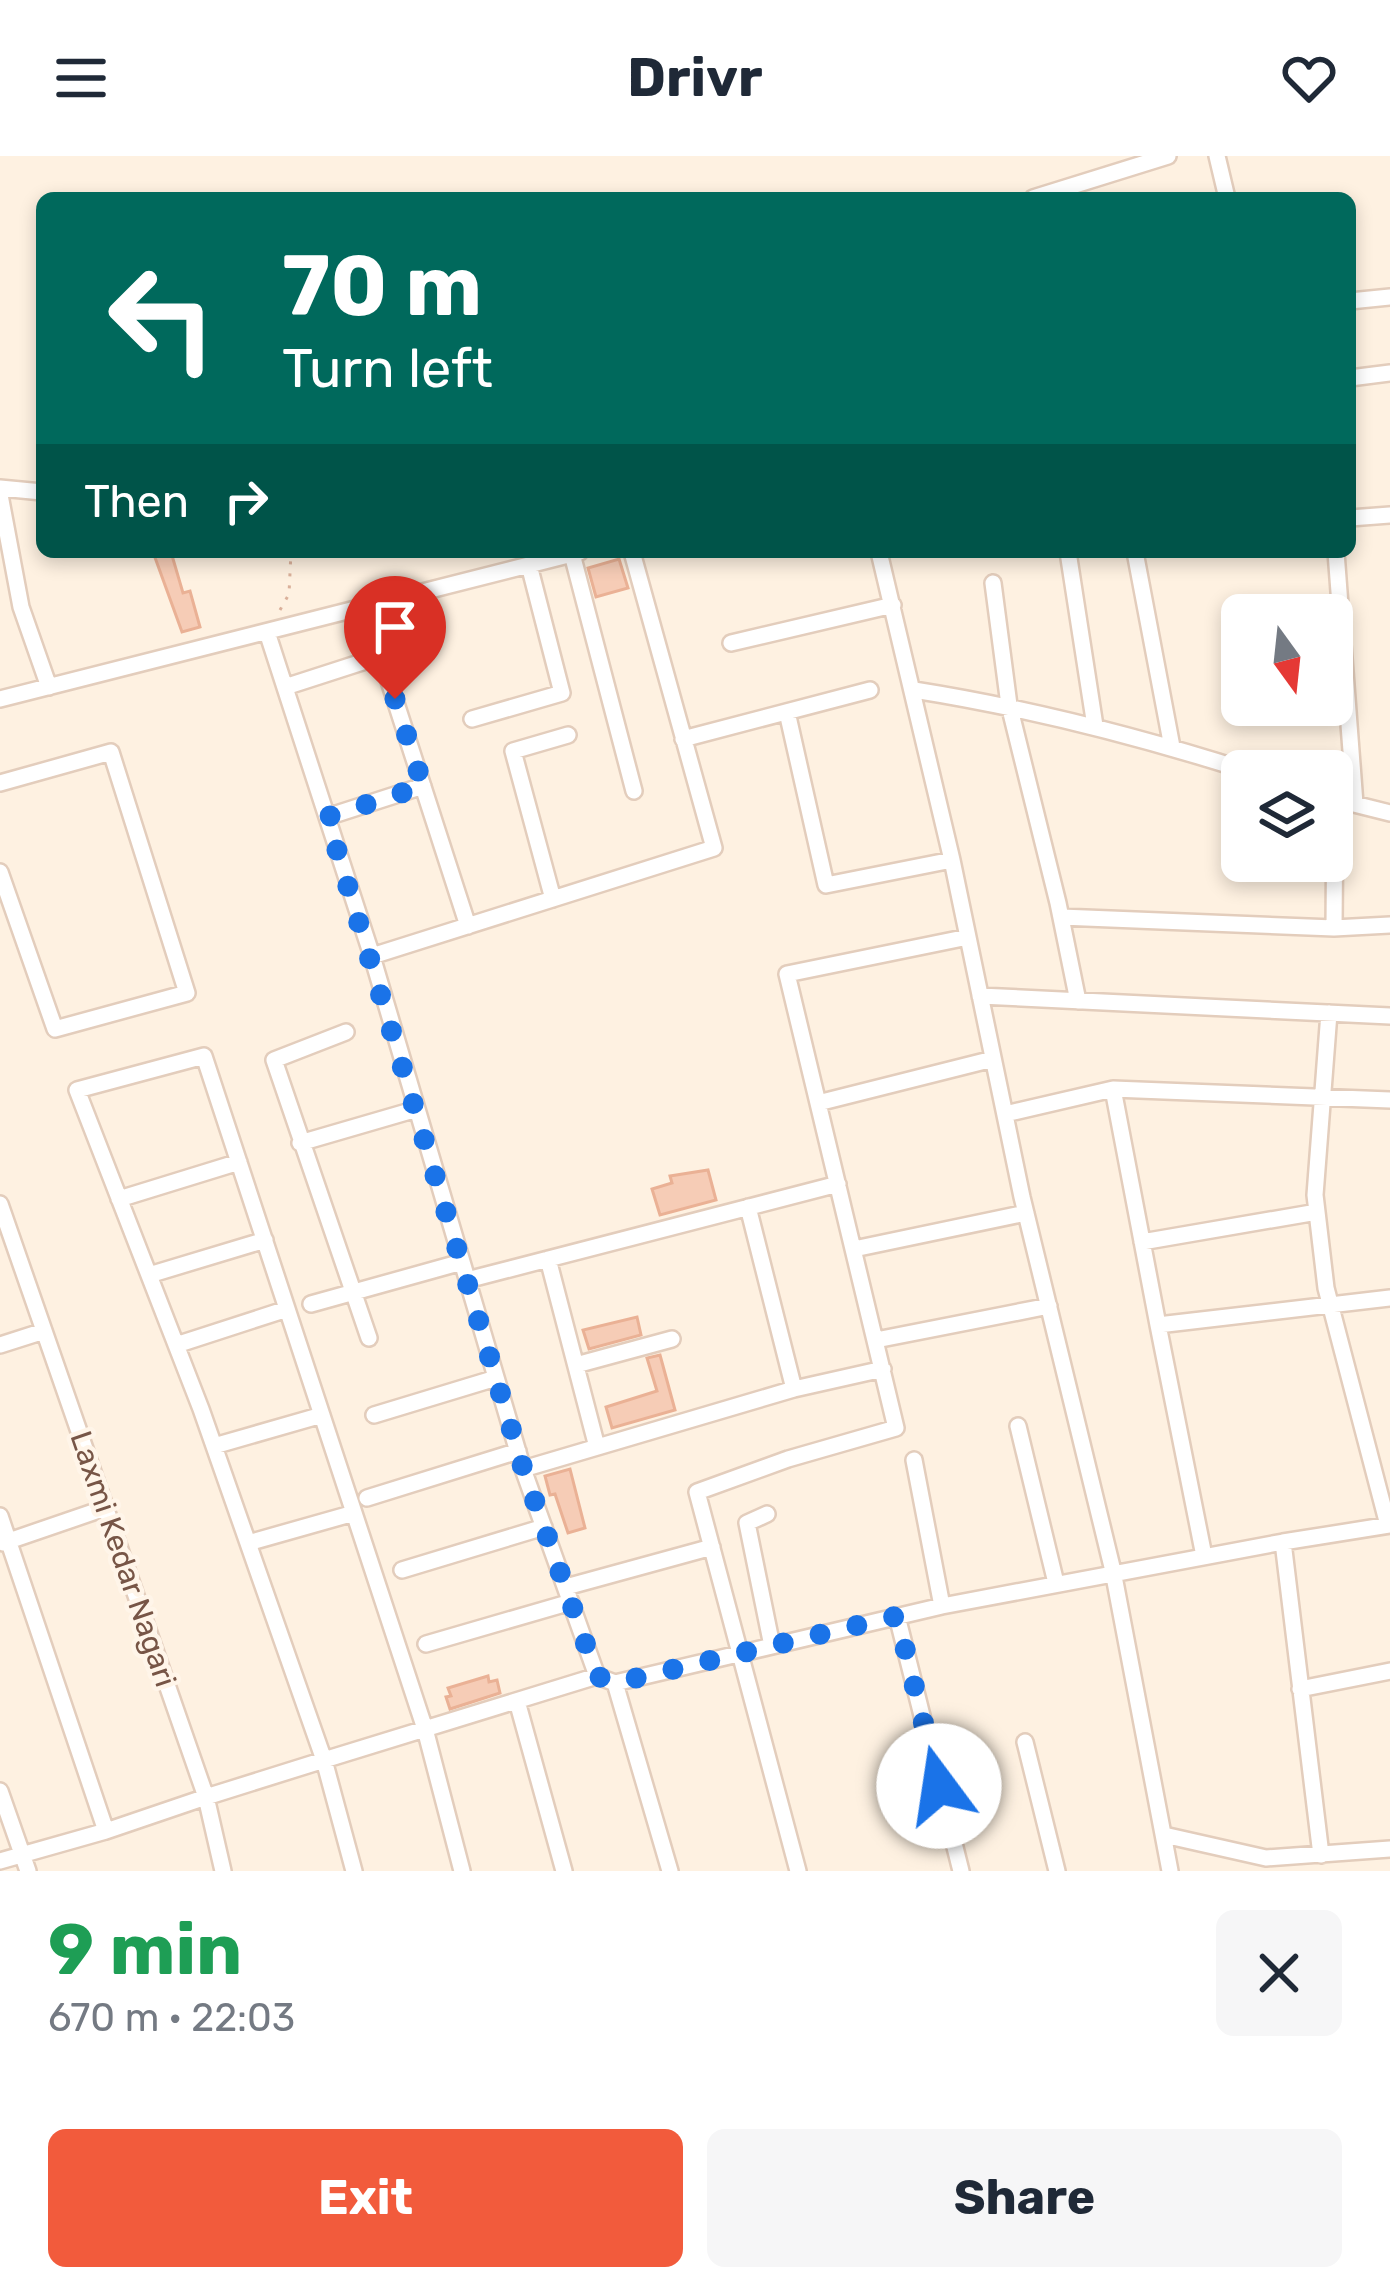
<!DOCTYPE html>
<meta charset="utf-8">
<style>
:root{--surface:#fff;--page:#f6f6f7;--text:#1f2937;--muted:#747a83;--accent:#f25b3c}
body{margin:0;font-family:Rubik,sans-serif;background:var(--page);color:var(--text);height:100vh;display:flex;flex-direction:column;font-size:45px;white-space:nowrap}
*{box-sizing:border-box;margin:0}
p{font-size:39px;color:var(--muted)}
.icon{flex:none;width:66px;height:66px;fill:none;stroke:currentColor;stroke-width:2;stroke-linecap:round;stroke-linejoin:round}
.map{position:relative;height:1715px;overflow:hidden}
.details{display:flex;flex-direction:column;background:var(--surface);flex:1}
.details>*{flex:none}
.banner{position:absolute;left:36px;top:36px;width:1320px;height:366px;border-radius:18px;box-shadow:0 6px 18px #0003;background:#00695c;color:#fff;overflow:hidden}
.needle{width:78px;rotate:165deg}
.buttons{position:absolute;left:1221px;top:438px;display:grid;gap:24px}
.buttons a{display:grid;place-items:center;width:132px;height:132px;border-radius:18px;background:var(--surface);box-shadow:0 6px 18px #0003;font-size:60px}
.pin{position:absolute;display:grid;place-items:center;width:102px;height:102px;color:#fff;margin:-123px -51px;border-radius:50% 50% 50% 0;rotate:-45deg;box-shadow:0 0 12px #0007}
.pin .icon{rotate:45deg}
.me{position:absolute;width:132px;margin:-66px;rotate:346deg;stroke-linejoin:round;filter:drop-shadow(0 0 9px #0008)}
.turn{display:flex;align-items:center;gap:42px;height:252px;padding:0 48px;font-size:54px}
.turn .icon{width:156px;height:156px;stroke-width:2.5}
.turn b{display:block;font-size:84px;line-height:102px}
.then{display:flex;align-items:center;height:114px;padding:0 48px;background:#0003;gap:24px;font-size:45px}
.round{display:grid;place-items:center;flex:none;width:126px;height:126px;border-radius:18px;background:var(--page)}
.head{display:flex;align-items:center;justify-content:space-between;height:204px;padding:0 48px}
h1{font-size:72px;font-weight:700;line-height:90px;color:#1e9e55}
.primary-button{display:flex;gap:24px;margin-top:auto;padding:24px 48px}
.primary-button a{flex:1;height:138px;border-radius:18px;background:var(--accent);color:#fff;font-size:48px;font-weight:700;line-height:138px;text-align:center}
.primary-button a+a{background:var(--page);color:var(--text)}
header{display:flex;justify-content:space-between;align-items:center;height:156px;padding:0 48px;background:var(--surface);font-size:54px;font-weight:700}
.map>svg:first-child{display:block}
.building{fill:#f6ccb6;stroke:#eab195;stroke-width:3}
.lines{fill:none;stroke-linecap:round;stroke-linejoin:round}
.minor-casing{stroke:#e3cdbc;stroke-width:20}
.path{stroke:#dab09a;stroke-width:3;stroke-dasharray:3 9;stroke-linecap:butt}
.minor{stroke:#fff;stroke-width:15}
.route{stroke:#1a73e8;stroke-width:21;stroke-dasharray:0 37.8}
.labels{text-anchor:middle;stroke-width:9;stroke-linejoin:round;paint-order:stroke}
.street-label{font-size:30px;fill:#775546;stroke:#fff5e9}
</style>
<header><svg class="icon" aria-label="menu" viewBox="0 0 24 24"><path d="M4 6h16M4 12h16M4 18h16"/></svg>Drivr<svg class="icon" aria-label="heart" viewBox="0 0 24 24"><path d="M12 20l-8-8c-3-5 5-10 8-4 3-6 11-1 8 4z"/></svg></header>
<div class="map">
<svg width="1390" height="1715" viewBox="0 0 1390 1715">
<rect width="100%" height="100%" fill="#fef1e1"/>
<!-- building -->
<path class="building" d="M 153,396 L 171,396 L 183,437 L 190,435 L 200,471 L 182,476 Z
M 619,403 L 628,432 L 596,441 L 588,412 Z
M 708,1014 L 716,1044 L 660,1059 L 652,1033 L 672,1027 L 670,1020 Z
M 637,1161 L 641,1179 L 589,1193 L 583,1174 Z
M 660,1199 L 675,1254 L 612,1272 L 606,1251 L 657,1235 L 647,1202 Z
M 570,1313 L 585,1372 L 568,1377 L 555,1338 L 550,1339 L 545,1320 Z
M 488,1520 L 489,1526 L 497,1524 L 500,1537 L 450,1553 L 446,1541 L 451,1540 L 448,1532 Z"/>
<g class="lines">
<!-- minor casing -->
<g class="minor-casing">
<path id="minor" d="M 1217,0 L 1227,42
M 1033,42 L 1168,0
M 1350,145 L 1390,141
M 1350,222 L 1390,217
M 0,332 L 42,336
M 0,339 L 21,451 L 49,531
M 1350,362 L 1390,359
M 879,396 L 952,704 L 1022,1041 L 1113,1415 L 1170,1715
M 1068,396 L 1095,570
M 1135,396 L 1172,591
M 1336,396 L 1355,648
M 572,398 L 634,635
M 993,427 L 1009,549 L 1058,747 L 1078,845
M 365,451 L 468,770
M 267,476 L 372,800 L 523,1313
M 731,487 L 893,449
M 285,531 L 381,500
M 914,534 C 1028,552 1137,580 1247,615
M 0,543 L 580,396
M 787,556 L 826,729 L 952,704
M 472,563 L 562,537 L 529,409
M 683,583 L 870,534
M 0,627 L 111,596 L 187,837 L 55,873 L 0,716
M 1346,646 L 1390,657
M 327,661 L 423,630
M 553,743 L 513,595 L 568,579
M 1061,761 L 1334,772 L 1390,769
M 1334,772 L 1335,643
M 372,800 L 714,692 L 632,396
M 980,840 L 1390,860
M 1329,857 L 1315,1039 L 1326,1132 L 1388,1369
M 346,876 L 274,904 L 369,1182
M 818,947 L 993,903
M 1005,958 L 1113,933
M 300,987 L 417,953
M 119,1043 L 239,1006
M 0,1048 L 206,1641 L 324,1604 L 201,1253 L 77,934 L 204,900 L 425,1573 L 462,1715
M 748,1051 L 794,1233
M 1142,1086 L 1317,1056
M 854,1093 L 1026,1057
M 548,1103 L 597,1291
M 149,1119 L 265,1084
M 467,1124 L 838,1028
M 311,1148 L 462,1106
M 1158,1169 L 1113,933 L 1390,944
M 876,1184 L 1049,1150
M 0,1189 L 44,1175
M 176,1189 L 287,1153
M 576,1209 L 672,1183
M 374,1259 L 496,1222
M 1018,1270 L 1056,1427
M 214,1290 L 322,1259
M 914,1304 L 942,1450
M 367,1342 L 518,1295
M 767,1358 L 747,1367 L 772,1490
M 0,1360 L 106,1675 L 0,1705
M 1283,1386 L 1390,1369
M 3,1387 L 105,1352
M 248,1387 L 354,1357
M 1204,1400 L 1158,1169 L 1390,1142
M 402,1414 L 544,1371
M 566,1431 L 712,1391
M 897,1460 L 961,1715
M 426,1488 L 571,1446
M 597,1520 L 523,1313 L 794,1233 L 883,1213
M 615,1527 L 670,1715
M 1300,1533 L 1390,1515
M 517,1545 L 564,1715
M 1025,1586 L 1057,1715
M 0,1635 L 28,1715
M 106,1675 L 206,1641 L 223,1715
M 1164,1679 L 1266,1702 L 1390,1693
M 354,1715 L 324,1604 L 597,1520 L 615,1527 L 942,1450 L 1283,1386 L 1321,1699
M 798,1715 L 697,1336 L 788,1303 L 896,1272 L 787,818 L 968,781"/>
</g>
<!-- path -->
<path class="path" d="M 280,454 L 289,438 L 291,396"/>
<!-- minor -->
<use href="#minor" class="minor"/>
</g>
<g class="lines">
<!-- route -->
<path class="route" d="M 395,543 L 423,630 L 327,661 L 523,1312 L 597,1520 L 615,1527 L 897,1460 L 939,1630"/>
</g>
<g class="labels">
<!-- street labels -->
<g class="street-label">
<text transform="translate(123 1403) rotate(71)" y="10">Laxmi Kedar Nagari</text>
</g>
</g>
</svg>
<div class="buttons">
<a><svg class="needle" viewBox="-14 -14 28 28"><path d="M0-13l5 13h-10z" fill="#e53935"/><path d="M0 13l5-13h-10z" fill="#747a83"/></svg></a>
<a><svg class="icon" aria-label="layers" viewBox="0 0 24 24"><path d="M12 4l9 5-9 5-9-5zM3 14l9 5 9-5"/></svg></a>
</div>
<div class="pin" style="left:395px;top:543px;background:#d93025"><svg class="icon" aria-label="arrive" viewBox="0 0 24 24"><path d="M6 21V4h12l-3 4 3 4H6"/></svg></div>
<svg class="me" style="left:939px;top:1630px" viewBox="-20 -20 40 40"><circle r="19" fill="#fff"/><path d="M0-13L10 11 0 6-10 11z" fill="#1a73e8"/></svg>
<div class="banner">
<div class="turn"><svg class="icon" aria-label="left" viewBox="0 0 24 24"><path d="M17 20v-9H6M10 6l-5 5 5 5"/></svg><div><b>70 m</b>Turn left</div></div>
<div class="then">Then<svg class="icon" aria-label="right" viewBox="0 0 24 24"><path d="M7 20v-9h11M14 6l5 5-5 5"/></svg></div>
</div>
</div>
<section class="details">
<div class="head"><div><h1>9 min</h1><p>670 m · 22:03</p></div><a class="round"><svg class="icon" aria-label="close" viewBox="0 0 24 24"><path d="M6 6l12 12M18 6L6 18"/></svg></a></div>
<div class="primary-button"><a>Exit</a><a>Share</a></div>
</section>
